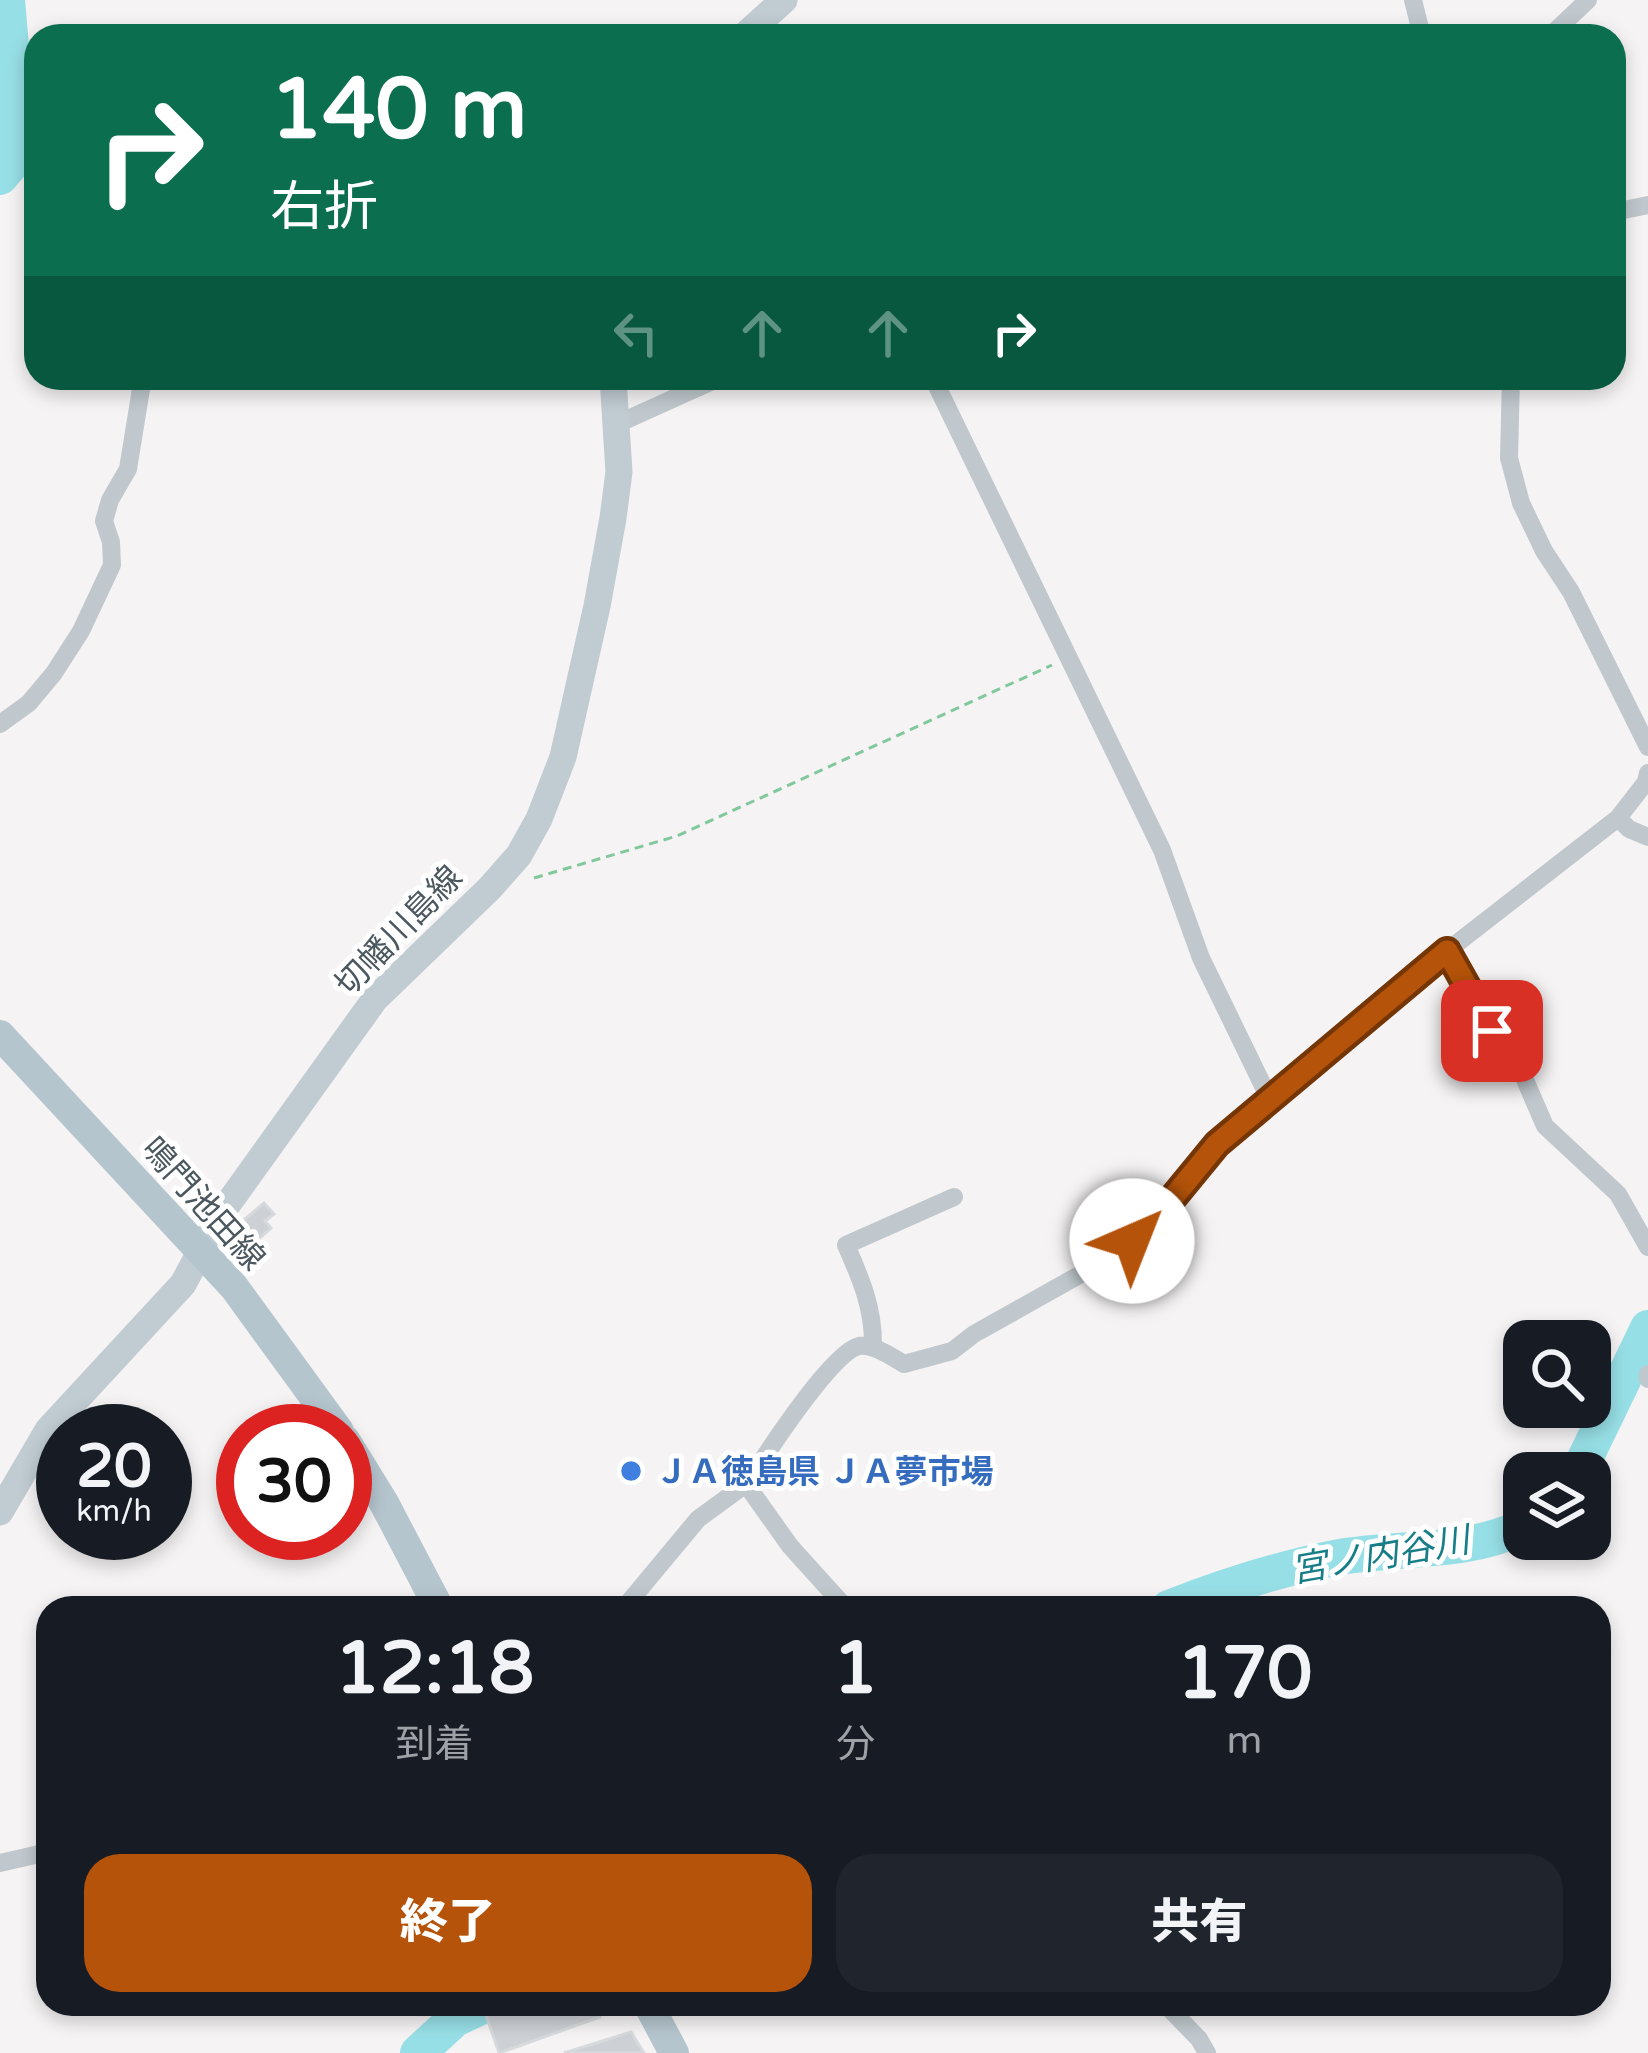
<!DOCTYPE html>
<html lang="ja">
<meta charset="utf-8">
<style>
:root{--surface:#171b24;--page:#20242c;--text:#f1f3f6;--muted:#9ea1a6;--accent:#b45309}
body{margin:0;font-family:"Varela Round","Noto Sans JP",sans-serif;background:var(--page);color:var(--text);height:100vh;display:flex;flex-direction:column;font-size:45px;white-space:nowrap}
*{box-sizing:border-box;margin:0}
p{font-size:39px;color:var(--muted)}
.icon{flex:none;width:66px;height:66px;fill:none;stroke:currentColor;stroke-width:2;stroke-linecap:round;stroke-linejoin:round}
.map{position:relative;flex:1;overflow:hidden}
.side{position:absolute;left:36px;top:1596px;width:1575px;height:420px;display:flex;flex-direction:column;background:var(--surface);border-radius:36px;box-shadow:0 6px 18px #0003}
.side>*{flex:none}
.banner{position:absolute;left:24px;top:24px;width:1602px;height:366px;border-radius:36px;box-shadow:0 6px 18px #0003;background:#0b6e4f;color:#fff;overflow:hidden}
.controls{position:absolute;left:1503px;top:1320px;display:grid;gap:24px}
.controls a{display:grid;place-items:center;width:108px;height:108px;border-radius:24px;background:var(--surface);box-shadow:0 6px 18px #0003;font-size:60px}
.speed{position:absolute;left:36px;top:1404px;display:flex;gap:24px;font-size:60px;font-weight:700;text-align:center}
.speed>*{display:grid;place-content:center;width:156px;height:156px;border-radius:50%;background:var(--surface);box-shadow:0 6px 18px #0003;line-height:1}
.speed small{font-size:30px;font-weight:400}
.speed .limit{border:18px solid #d22;background:#fff;color:#111}
.pin{position:absolute;display:grid;place-items:center;width:102px;height:102px;color:#fff;margin:-51px;border-radius:24px;box-shadow:0 6px 18px #0006}
.me{position:absolute;width:132px;margin:-66px;rotate:44deg;stroke-linejoin:round;filter:drop-shadow(0 0 9px #0008)}
.turn{display:flex;align-items:center;gap:42px;height:252px;padding:0 48px;font-size:54px}
.turn .icon{width:156px;height:156px;stroke-width:2.5}
.turn b{display:block;font-size:84px;line-height:102px}
.lanes{display:flex;align-items:center;height:114px;padding:0 48px;background:#0003;justify-content:center;gap:60px;direction:ltr}
.lanes .off{opacity:.35}
.eta{display:flex;justify-content:space-evenly;align-items:center;height:204px;text-align:center}
.eta b{font-size:72px;font-weight:800;line-height:84px}
.cta{display:flex;gap:24px;margin-top:auto;padding:24px 48px}
.cta a{flex:1;height:138px;border-radius:36px;background:var(--accent);color:#fff;font-size:48px;font-weight:800;line-height:138px;text-align:center}
.cta a+a{background:var(--page);color:var(--text)}
.map>svg:first-child{display:block}
.lines{fill:none;stroke-linecap:round;stroke-linejoin:round}
.river{stroke:#97dfe6;stroke-width:36}
.building{fill:#cdd0d4;stroke:#d7dadd;stroke-width:3}
.path{stroke:#81c99c;stroke-width:3;stroke-dasharray:9 6;stroke-linecap:butt}
.minor{stroke:#c0c8cd;stroke-width:18}
.secondary{stroke:#c0cbd2;stroke-width:27}
.primary{stroke:#b5c5ce;stroke-width:30}
.route-casing{stroke:#753606;stroke-width:30}
.route{stroke:#b45309;stroke-width:21}
.shop-dot{fill:#3f7fe0;stroke:#fff;stroke-width:4.5}
.labels{text-anchor:middle;stroke-width:10;stroke-linejoin:round;paint-order:stroke}
.street-label{font-size:33px;fill:#4c585f;stroke:#fff}
.shop-label{font-size:33px;font-weight:bold;fill:#366cbe;stroke:#fff;text-anchor:start}
.water-label{font-size:36px;font-style:italic;fill:#177d87;stroke:#fff}
</style>
<div class="map">
<svg width="1648" height="2053" viewBox="0 0 1648 2053">
<rect width="100%" height="100%" fill="#f5f3f3"/>
<g class="lines">
<!-- river -->
<path class="river" d="M 0,177 L 12,163 L 14,81 L 7,0
M 1578,1473 L 1648,1328
M 1169,1608 C 1225,1586 1281,1568 1340,1557 C 1400,1547 1469,1554 1524,1526
M 418,2053 L 455,2019 L 487,2004"/>
</g>
<!-- building -->
<path class="building" d="M 264,1203 L 274,1214 L 265,1221 L 271,1228 L 253,1244 L 237,1226 Z
M 508,2004 L 596,2004 L 600,2017 L 499,2053 L 485,2012 Z
M 631,2032 L 644,2053 L 564,2053 Z"/>
<g class="lines">
<!-- path -->
<path class="path" d="M 534,878 L 677,836 L 1052,665"/>
<!-- minor -->
<path class="minor" d="M 1413,0 L 1422,36
M 1550,36 L 1588,0
M 1614,212 L 1648,205
M 933,378 L 1162,850 L 1201,958 L 1269,1098
M 1511,378 L 1509,458 L 1521,503 L 1544,551 L 1571,592 L 1648,747
M 617,424 L 719,378
M 0,724 L 29,703 L 54,673 L 81,631 L 112,565 L 111,542 L 104,521 L 110,500 L 128,469 L 141,389 L 147,378
M 1618,818 L 1629,829 L 1648,837
M 1447,951 L 1492,1031 L 1516,1059 L 1545,1126 L 1618,1194 L 1648,1247
M 873,1348 C 874,1309 861,1279 846,1245 L 954,1197
M 1648,1374 L 1648,1379
M 756,1470 C 772,1445 833,1352 859,1346 C 874,1344 892,1357 904,1364 L 952,1351 L 974,1334 L 1081,1274 L 1132,1241 L 1163,1211 L 1218,1144 L 1447,951 L 1618,818 L 1646,782 L 1648,773
M 624,1608 L 698,1519 L 746,1484 L 790,1546 L 846,1608
M 0,1863 L 48,1852
M 1165,2004 L 1199,2039 L 1207,2053"/>
<!-- secondary -->
<path class="secondary" d="M 744,36 L 784,0
M 0,1512 L 48,1430 L 183,1284 L 220,1215 L 375,999 L 490,888 L 519,855 L 539,819 L 563,757 L 597,606 L 613,518 L 619,472 L 613,378"/>
<!-- primary -->
<path class="primary" d="M 0,1035 L 234,1287 L 339,1431
M 345,1440 L 384,1503 L 439,1608
M 648,2004 L 674,2053"/>
</g>
<g class="lines">
<!-- route casing -->
<g class="route-casing">
<path id="route" d="M 1132,1241 L 1162,1211 L 1217,1144 L 1447,951 L 1492,1031"/>
</g>
<!-- route -->
<use href="#route" class="route"/>
</g>
<!-- markers -->
<circle class="shop-dot" cx="631" cy="1471" r="12"/>
<g class="labels">
<!-- street labels -->
<g class="street-label">
<text transform="translate(398 930) rotate(-46)" y="12">切幡川島線</text>
<text transform="translate(204 1203) rotate(48)" y="12">鳴門池田線</text>
</g>
<!-- shop labels -->
<g class="shop-label">
<text x="655" y="1483">ＪＡ徳島県 ＪＡ夢市場</text>
</g>
<!-- water labels -->
<g class="water-label">
<text transform="translate(1380 1554) rotate(-10)" y="13">宮ノ内谷川</text>
</g>
</g>
</svg>
<div class="controls">
<a><svg class="icon" aria-label="search" viewBox="0 0 24 24"><circle cx="10" cy="10" r="6"/><path d="M15 15l6 6"/></svg></a>
<a><svg class="icon" aria-label="layers" viewBox="0 0 24 24"><path d="M12 4l9 5-9 5-9-5zM3 14l9 5 9-5"/></svg></a>
</div>
<div class="speed"><div>20<small>km/h</small></div><div class="limit">30</div></div>
<div class="pin" style="left:1492px;top:1031px;background:#d93025"><svg class="icon" aria-label="arrive" viewBox="0 0 24 24"><path d="M6 21V4h12l-3 4 3 4H6"/></svg></div>
<svg class="me" style="left:1132px;top:1241px" viewBox="-20 -20 40 40"><circle r="19" fill="#fff"/><path d="M0-13L10 11 0 6-10 11z" fill="#b45309"/></svg>
<div class="banner">
<div class="turn"><svg class="icon" aria-label="right" viewBox="0 0 24 24"><path d="M7 20v-9h11M14 6l5 5-5 5"/></svg><div><b>140 m</b>右折</div></div>
<div class="lanes"><svg class="icon off" aria-label="left" viewBox="0 0 24 24"><path d="M17 20v-9H6M10 6l-5 5 5 5"/></svg><svg class="icon off" aria-label="ahead" viewBox="0 0 24 24"><path d="M12 20V5M6 11l6-6 6 6"/></svg><svg class="icon off" aria-label="ahead" viewBox="0 0 24 24"><path d="M12 20V5M6 11l6-6 6 6"/></svg><svg class="icon" aria-label="right" viewBox="0 0 24 24"><path d="M7 20v-9h11M14 6l5 5-5 5"/></svg></div>
</div>
<section class="side">
<div class="eta">
<div><b>12:18</b><p>到着</p></div>
<div><b>1</b><p>分</p></div>
<div><b>170</b><p>m</p></div>
</div>
<div class="cta"><a>終了</a><a>共有</a></div>
</section>
</div>
